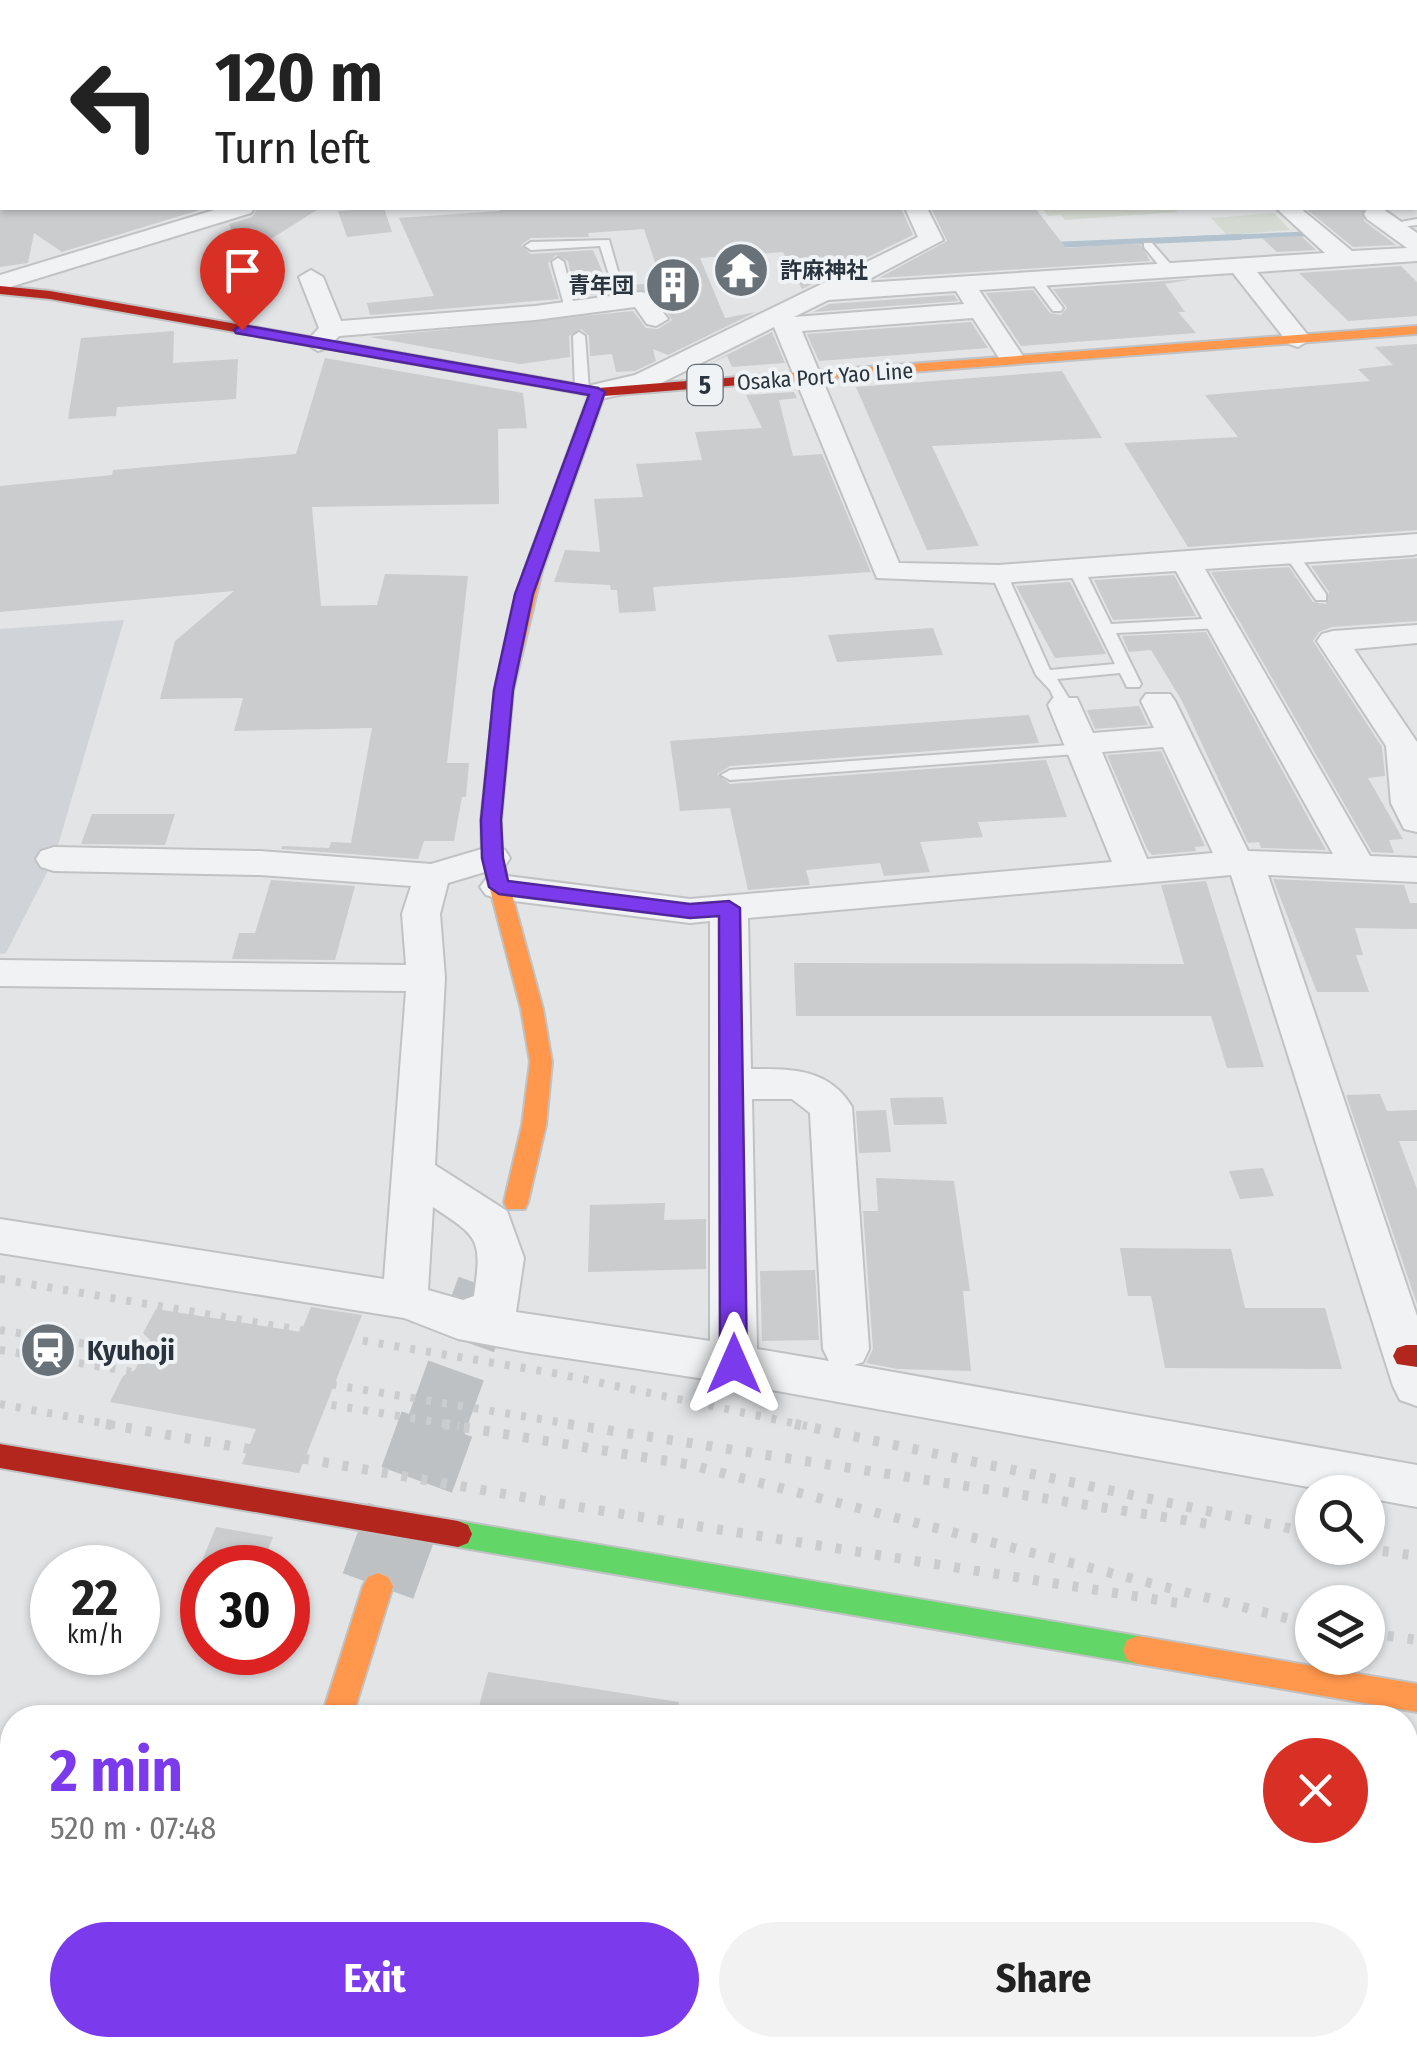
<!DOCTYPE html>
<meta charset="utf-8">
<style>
:root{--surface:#fff;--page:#f2f2f2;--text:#222;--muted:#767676;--accent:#7c3aed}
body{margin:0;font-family:"Fira Sans Condensed","Noto Sans JP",sans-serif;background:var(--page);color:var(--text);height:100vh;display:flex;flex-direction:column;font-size:38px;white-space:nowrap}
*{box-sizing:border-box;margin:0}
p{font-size:32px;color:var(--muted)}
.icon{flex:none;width:55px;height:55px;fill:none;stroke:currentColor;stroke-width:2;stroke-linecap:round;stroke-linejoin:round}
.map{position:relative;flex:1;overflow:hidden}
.details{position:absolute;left:0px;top:1705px;width:1418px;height:352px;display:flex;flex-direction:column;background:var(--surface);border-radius:40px 40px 0 0;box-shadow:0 2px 8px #0004}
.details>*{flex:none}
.top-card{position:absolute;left:0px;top:0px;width:1418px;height:210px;box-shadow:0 2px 8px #0004;background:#fff;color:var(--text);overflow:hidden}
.fabs{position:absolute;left:1295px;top:1475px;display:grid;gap:20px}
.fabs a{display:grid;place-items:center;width:90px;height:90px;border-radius:50%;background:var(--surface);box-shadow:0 2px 8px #0004;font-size:50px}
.speed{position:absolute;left:30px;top:1545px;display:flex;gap:20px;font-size:50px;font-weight:700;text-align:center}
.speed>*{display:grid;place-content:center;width:130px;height:130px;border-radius:50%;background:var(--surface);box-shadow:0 2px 8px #0004;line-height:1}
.speed small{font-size:25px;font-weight:400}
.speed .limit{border:15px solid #d22;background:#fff;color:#111}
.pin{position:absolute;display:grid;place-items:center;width:85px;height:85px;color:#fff;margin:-102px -42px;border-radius:50% 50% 50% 0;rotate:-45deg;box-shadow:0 0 10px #0007}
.pin .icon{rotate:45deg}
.me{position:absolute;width:110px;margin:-55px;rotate:0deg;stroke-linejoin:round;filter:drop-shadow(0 0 8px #0008)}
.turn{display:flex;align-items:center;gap:35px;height:210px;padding:0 50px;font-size:45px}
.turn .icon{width:130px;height:130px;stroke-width:2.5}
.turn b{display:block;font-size:70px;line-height:85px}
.round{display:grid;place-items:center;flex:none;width:105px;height:105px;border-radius:52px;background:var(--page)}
.headline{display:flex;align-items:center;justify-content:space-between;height:170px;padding:0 50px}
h1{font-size:60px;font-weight:700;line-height:75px;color:var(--accent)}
.action{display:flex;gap:20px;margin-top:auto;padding:20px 50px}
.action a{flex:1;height:115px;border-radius:60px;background:var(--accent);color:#fff;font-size:40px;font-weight:700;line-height:115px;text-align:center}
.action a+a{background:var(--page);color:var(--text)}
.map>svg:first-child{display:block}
.built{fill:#d0d4d9}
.green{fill:#d4dad2}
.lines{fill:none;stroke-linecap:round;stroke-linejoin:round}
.stream-far1{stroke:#b2c3cf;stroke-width:5}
.stream{stroke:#b2c3cf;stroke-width:6}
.building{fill:#caccce}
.secondary-tunnel-far1{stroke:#bdc1c4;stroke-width:59;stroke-dasharray:59 30;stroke-linecap:butt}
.secondary-tunnel{stroke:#bdc1c4;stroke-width:75;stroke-dasharray:75 38;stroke-linecap:butt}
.lane-casing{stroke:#c0c2c4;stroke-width:4}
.street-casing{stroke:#c0c2c4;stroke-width:4}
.fast-casing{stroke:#c0c2c4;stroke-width:4}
.slow-casing{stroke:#c0c2c4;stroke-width:4}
.jam-casing{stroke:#c0c2c4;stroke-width:4}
.lane{fill:#f1f2f3;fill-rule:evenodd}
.street{fill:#f1f2f3;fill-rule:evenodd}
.fast{fill:#63d668;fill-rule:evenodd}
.slow{fill:#ff974d;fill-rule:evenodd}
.jam{fill:#b3261e;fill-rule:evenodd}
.rail-far1{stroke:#caccce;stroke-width:8;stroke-dasharray:5 11;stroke-linecap:butt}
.rail{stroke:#caccce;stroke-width:10;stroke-dasharray:6 14;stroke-linecap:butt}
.route{fill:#7c3aed;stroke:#51269a;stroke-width:2.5}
.labels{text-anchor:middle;stroke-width:8;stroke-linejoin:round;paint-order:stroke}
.far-poi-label{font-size:22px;font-weight:bold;fill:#2a343e;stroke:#eff3f5;text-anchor:start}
.far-street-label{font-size:22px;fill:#2a343e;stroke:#eff3f5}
.shield{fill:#eff3f5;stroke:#656d75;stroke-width:2.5}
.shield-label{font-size:25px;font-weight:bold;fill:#2a343e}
.poi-label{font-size:28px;font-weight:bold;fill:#2a343e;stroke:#eff3f5;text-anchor:start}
</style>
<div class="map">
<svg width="1417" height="2057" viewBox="0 0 1417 2057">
<rect width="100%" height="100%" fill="#e2e4e6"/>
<!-- built -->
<path class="built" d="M 124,620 L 54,859 L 6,953 L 0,954 L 0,629 Z"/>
<!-- green -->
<path class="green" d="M 1042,208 L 1174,208 L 1178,212 L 1065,220 L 1061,215 L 1048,216 Z
M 1274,213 L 1290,230 L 1227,235 L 1211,218 Z"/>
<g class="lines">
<!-- stream-far1 -->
<path class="stream-far1" d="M 1183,239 L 1307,234"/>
<!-- stream -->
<path class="stream" d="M 1053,245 L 1240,237"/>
</g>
<!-- building -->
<path class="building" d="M 0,208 L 206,208 L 62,252 L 34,233 L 28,263 L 0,267 Z
M 258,208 L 320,208 L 241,258 L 229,224 L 252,217 Z
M 384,208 L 392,232 L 347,237 L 338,211 Z
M 499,208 L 901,208 L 913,235 L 802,289 L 783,252 L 700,258 L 725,318 L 756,312 L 668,355 L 653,349 L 656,361 L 635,371 L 616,372 L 612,354 L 590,356 L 589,336 L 581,329 L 569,336 L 570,357 L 520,364 L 370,337 L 633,311 L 646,328 L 658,329 L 672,320 L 653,292 L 627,290 L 626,285 L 662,283 L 644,229 L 588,233 L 589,237 L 531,238 L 521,245 L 531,254 L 593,250 L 611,292 L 576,297 L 568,261 L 556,255 L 548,263 L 559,299 L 370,315 L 367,303 L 434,296 L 399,218 L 500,211 Z
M 931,208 L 1035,208 L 1066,248 L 1140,243 L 1150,261 L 879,278 L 947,241 Z
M 1305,208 L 1364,208 L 1364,221 L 1396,245 L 1353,247 Z
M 1301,236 L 1316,250 L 1277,252 L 1262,238 Z
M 1401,266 L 1417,282 L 1417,316 L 1348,321 L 1299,273 Z
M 1192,279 L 1165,284 L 1185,312 L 1178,312 L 1196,333 L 1021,346 L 986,293 L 1033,290 L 1050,313 L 1061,315 L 1067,308 L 1053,289 Z
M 954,295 L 958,301 L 813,312 L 829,304 Z
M 971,322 L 988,348 L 819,361 L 807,334 Z
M 174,331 L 173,363 L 238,359 L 236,399 L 117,407 L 116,416 L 68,419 L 81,338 Z
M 772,332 L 785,363 L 732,367 L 727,356 L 703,367 Z
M 1417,344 L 1417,530 L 1188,547 L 1124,443 L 1238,437 L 1205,395 L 1370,381 L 1358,369 L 1393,365 L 1375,347 Z
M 325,358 L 523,393 L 527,428 L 498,429 L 499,504 L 312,507 L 321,606 L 377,605 L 385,574 L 468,576 L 447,763 L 469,763 L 466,797 L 462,797 L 454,841 L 424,841 L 418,859 L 281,849 L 282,846 L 329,848 L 331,842 L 351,843 L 372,728 L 234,731 L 243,698 L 160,699 L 175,641 L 234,591 L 0,612 L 0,486 L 112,475 L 113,470 L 296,454 Z
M 1062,371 L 1102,438 L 932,446 L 979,546 L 927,550 L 856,387 Z
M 794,392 L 797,398 L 779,400 L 793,456 L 822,454 L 871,572 L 653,587 L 656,611 L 619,613 L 617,590 L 611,590 L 610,585 L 554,582 L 565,550 L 600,552 L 594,499 L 643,497 L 636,464 L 702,460 L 695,432 L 762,428 L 746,395 Z
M 1417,558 L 1417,621 L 1332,627 L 1319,632 L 1313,641 L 1382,747 L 1385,776 L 1368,778 L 1403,839 L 1389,840 L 1394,853 L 1372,852 L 1211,572 L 1289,567 L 1313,602 L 1326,604 L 1329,592 L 1311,566 Z
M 1174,575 L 1196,616 L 1113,620 L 1094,580 Z
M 1070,582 L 1106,654 L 1055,658 L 1016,586 Z
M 933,628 L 943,655 L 837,662 L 828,635 Z
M 1206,632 L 1326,850 L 1261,848 L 1259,842 L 1248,843 L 1182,701 L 1151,650 L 1129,652 L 1122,636 Z
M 1139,706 L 1148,725 L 1095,729 L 1087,710 Z
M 1029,715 L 1039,743 L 730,766 L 717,774 L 730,784 L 1046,760 L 1067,817 L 978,822 L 983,837 L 920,842 L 930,872 L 884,876 L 880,863 L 806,870 L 810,885 L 748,890 L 730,808 L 680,811 L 670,741 Z
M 1161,751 L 1205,846 L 1195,847 L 1196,851 L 1152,855 L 1147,849 L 1107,755 Z
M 92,814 L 175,814 L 165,845 L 81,844 Z
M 1273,879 L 1404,885 L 1410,903 L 1417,903 L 1417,929 L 1355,928 L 1363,955 L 1356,955 L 1369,992 L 1317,992 Z
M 271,880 L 355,886 L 335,960 L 232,959 L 239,933 L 255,933 Z
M 1206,881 L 1264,1067 L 1227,1068 L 1211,1016 L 796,1016 L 794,963 L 1184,964 L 1161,885 Z
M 1380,1094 L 1387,1111 L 1417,1110 L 1417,1141 L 1399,1141 L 1417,1189 L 1417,1304 L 1346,1095 Z
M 943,1097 L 947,1124 L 894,1125 L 890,1098 Z
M 886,1110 L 891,1152 L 859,1153 L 856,1111 Z
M 1263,1168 L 1274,1196 L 1240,1199 L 1229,1171 Z
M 876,1178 L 954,1181 L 970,1291 L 963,1291 L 971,1371 L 898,1369 L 866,1363 L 873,1349 L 863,1211 L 878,1211 Z
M 665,1203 L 664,1220 L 706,1219 L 706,1269 L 588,1272 L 590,1205 Z
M 1120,1248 L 1231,1249 L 1245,1308 L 1325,1308 L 1342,1369 L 1165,1368 L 1151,1296 L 1128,1296 Z
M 815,1270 L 819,1340 L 762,1341 L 760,1271 Z
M 311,1307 L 362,1315 L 299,1473 L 242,1464 L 256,1429 L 110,1402 L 123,1376 L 135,1370 L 150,1340 L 143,1333 L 156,1309 L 301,1332 Z
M 216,1527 L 273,1537 L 261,1568 L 199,1568 Z
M 488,1672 L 679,1702 L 677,1718 L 476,1718 Z"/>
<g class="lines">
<!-- secondary-tunnel-far1 -->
<path class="secondary-tunnel-far1" d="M 436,1426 L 492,1271"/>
<!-- secondary-tunnel -->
<path class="secondary-tunnel" d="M 378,1586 L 437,1424"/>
<!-- lane casing -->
<g class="lane-casing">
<path id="lane" d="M 928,0 L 938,0 L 940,2 L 930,2 Z
M 1417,219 L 1417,225 L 1391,228 L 1385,225 Z
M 609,240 L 627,303 L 617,300 L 600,246 L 531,250 L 525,246 L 531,242 Z
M 1144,243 L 1152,243 L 1173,267 L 1173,273 L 1165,273 L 1144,247 Z
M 558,258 L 564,262 L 575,311 L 565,308 L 552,262 Z
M 1031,276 L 1039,276 L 1063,308 L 1061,311 L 1053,311 L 1029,279 Z
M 579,332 L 585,336 L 589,390 L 582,394 L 575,390 L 573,336 Z
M 1291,550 L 1296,551 L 1326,594 L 1326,600 L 1316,600 L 1284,554 Z
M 1076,564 L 1084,569 L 1111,624 L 1221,618 L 1229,623 L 1221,628 L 1116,633 L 1141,684 L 1139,687 L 1127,687 L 1120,673 L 1057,679 L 1073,705 L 1065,710 L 1059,709 L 1050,690 L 1036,675 L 991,574 L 999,569 L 1007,574 L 1050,670 L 1115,664 L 1068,569 Z
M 1083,744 L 1089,745 L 1089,753 L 730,780 L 721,775 L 730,770 Z"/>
</g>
<!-- street casing -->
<g class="street-casing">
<path id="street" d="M 242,0 L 260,0 L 260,2 L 242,2 Z
M 383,0 L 401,0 L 402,2 L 384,2 Z
M 511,0 L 529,0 L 530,2 L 512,2 Z
M 776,0 L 794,0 L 795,2 L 777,2 Z
M 991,0 L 1010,0 L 1011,2 L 993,2 Z
M 1199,0 L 1219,0 L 1220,2 L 1201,2 Z
M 1394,0 L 1415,0 L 1416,2 L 1396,2 Z
M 0,18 L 2,19 L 2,30 L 0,30 Z
M 1415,29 L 1417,29 L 1417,41 L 1415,41 Z
M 1415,79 L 1417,79 L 1417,91 L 1415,91 Z
M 1415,126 L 1417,126 L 1417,138 L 1415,138 Z
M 1415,155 L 1417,155 L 1417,167 L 1415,167 Z
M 221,208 L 254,208 L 251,213 L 0,290 L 0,275 Z
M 905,208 L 927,208 L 943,240 L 862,283 L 1325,253 L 1276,208 L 1300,208 L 1352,251 L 1407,248 L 1367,219 L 1364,214 L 1367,209 L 1383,209 L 1417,233 L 1417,261 L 1257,272 L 1311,339 L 1298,347 L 1289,344 L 1233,273 L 979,290 L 1023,356 L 1010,364 L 1001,361 L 973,318 L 802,331 L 899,563 L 999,565 L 1417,534 L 1417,554 L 1413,555 L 1205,569 L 1370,856 L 1417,858 L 1417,882 L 1268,875 L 1417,1316 L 1417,1406 L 1400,1400 L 1393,1386 L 1231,875 L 748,918 L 751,1069 C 791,1069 829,1068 852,1107 L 869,1349 L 863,1362 L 854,1365 L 1417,1465 L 1417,1507 L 1368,1498 L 1368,1492 L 1336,1492 L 738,1384 L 527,1352 L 458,1339 L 404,1318 L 0,1253 L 0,1219 L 384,1279 L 406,991 L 0,986 L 0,960 L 406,965 L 402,914 L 411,886 L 260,875 L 54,871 L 41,867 L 36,859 L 41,851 L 54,847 L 260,851 L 431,864 L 492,846 L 505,850 L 510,858 L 505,866 L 448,883 L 440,914 L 445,978 L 435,1165 L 507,1211 L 524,1258 L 516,1312 L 710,1341 L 710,921 L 690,923 L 499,899 L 486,895 L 480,887 L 486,879 L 499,875 L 690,899 L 1112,862 L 1048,705 L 1053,698 L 1077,698 L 1093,733 L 1154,728 L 1141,701 L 1146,694 L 1170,694 L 1175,701 L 1248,851 L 1333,854 L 1176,571 L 999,583 L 877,578 L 774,327 L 653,387 L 601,399 L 588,391 L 592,385 L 635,375 L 918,237 ZM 956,291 L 964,304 L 794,317 L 828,300 ZM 1163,747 L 1213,853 L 1147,859 L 1102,752 ZM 752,1099 L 792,1099 L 810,1113 L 823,1349 L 829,1361 L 757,1349 ZM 433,1207 C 480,1238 482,1239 474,1296 L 463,1300 L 428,1290 Z
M 311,270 L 323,277 L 341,321 L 535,306 L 641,292 L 650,294 L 668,319 L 656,326 L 647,324 L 635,307 L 535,320 L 339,336 L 327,348 L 318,351 L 305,343 L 319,328 L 299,277 Z
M 1417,625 L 1417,643 L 1354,649 L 1417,742 L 1417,832 L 1404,829 L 1391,803 L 1386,746 L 1317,641 L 1322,634 L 1333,631 Z"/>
</g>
<!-- fast casing -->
<g class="fast-casing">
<path id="fast" d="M 458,1521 L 1138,1636 L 1149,1640 L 1153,1650 L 1149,1660 L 1138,1664 L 458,1547 L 448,1543 L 444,1534 L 448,1525 Z
M 216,2045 L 250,2045 L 246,2057 L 212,2057 Z"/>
</g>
<!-- slow casing -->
<g class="slow-casing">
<path id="slow" d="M 1417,326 L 1417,334 L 776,382 L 769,378 L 776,374 Z
M 533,566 L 542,571 L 513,691 L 501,820 L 502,858 L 543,1009 L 552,1062 L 546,1125 L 528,1202 L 525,1209 L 507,1209 L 504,1202 L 522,1125 L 530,1062 L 521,1009 L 482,858 L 481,820 L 495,691 L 524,571 Z
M 378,1573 L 388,1577 L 393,1586 L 352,1718 L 321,1718 L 363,1586 L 368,1577 Z
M 1138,1636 L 1417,1684 L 1417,1712 L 1138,1664 L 1127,1660 L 1123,1650 L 1127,1640 Z"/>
</g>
<!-- jam casing -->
<g class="jam-casing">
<path id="jam" d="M 0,286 L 50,291 L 598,388 L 776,374 L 783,378 L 776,382 L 604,396 L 542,571 L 533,576 L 524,571 L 589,395 L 50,299 L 0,294 Z
M 1406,1345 L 1417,1345 L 1417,1367 L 1397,1364 L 1393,1356 L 1397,1348 Z
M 0,1444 L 458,1521 L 468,1525 L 472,1534 L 468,1543 L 458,1547 L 0,1468 Z"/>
</g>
<!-- lane -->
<use href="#lane" class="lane"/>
<!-- street -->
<use href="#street" class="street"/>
<!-- fast -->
<use href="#fast" class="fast"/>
<!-- slow -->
<use href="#slow" class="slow"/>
<!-- jam -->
<use href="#jam" class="jam"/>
<!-- rail-far1 -->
<path class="rail-far1" d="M 0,1279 L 559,1374 L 807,1426
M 0,1330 L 583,1426
M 0,1350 L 459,1426
M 0,1404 L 119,1426"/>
<!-- rail -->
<path class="rail" d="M 106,1424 L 591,1509 L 1184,1604
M 444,1424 L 691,1465 L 1309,1624
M 568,1424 L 1209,1524
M 795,1424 L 1312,1533
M 1363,1548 L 1417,1556
M 1368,1633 L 1417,1640"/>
</g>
<!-- route -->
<path class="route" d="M 242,325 L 598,388 L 605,392 L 533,594 L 513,690 L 501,820 L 503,858 L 508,881 L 690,904 L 729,901 L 740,908 L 747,1364 L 743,1372 L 734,1375 L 724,1372 L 720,1364 L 719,916 L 690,918 L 499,894 L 489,887 L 482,858 L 481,820 L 494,690 L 515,594 L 589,395 L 236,333 L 234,330 Z"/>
<!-- icons -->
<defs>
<g id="temple-disc" transform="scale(2.875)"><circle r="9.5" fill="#6a7279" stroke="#eff3f5"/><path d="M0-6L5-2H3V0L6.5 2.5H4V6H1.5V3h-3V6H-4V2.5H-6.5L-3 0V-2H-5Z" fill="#fff"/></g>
<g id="building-disc" transform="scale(2.875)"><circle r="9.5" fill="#6a7279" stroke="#eff3f5"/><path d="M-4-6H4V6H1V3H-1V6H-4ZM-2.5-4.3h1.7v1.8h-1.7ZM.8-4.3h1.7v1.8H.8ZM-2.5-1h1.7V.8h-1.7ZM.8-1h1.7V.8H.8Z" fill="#fff"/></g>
<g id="station-disc" transform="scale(2.875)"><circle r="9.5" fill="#6a7279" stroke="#eff3f5"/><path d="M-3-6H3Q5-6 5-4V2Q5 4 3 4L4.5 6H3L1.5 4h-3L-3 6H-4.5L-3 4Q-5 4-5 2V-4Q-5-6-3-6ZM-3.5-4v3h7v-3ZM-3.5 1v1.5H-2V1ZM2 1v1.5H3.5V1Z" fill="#fff"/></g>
</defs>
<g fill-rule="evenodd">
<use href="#temple-disc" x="741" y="270"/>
<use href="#building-disc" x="673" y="285"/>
<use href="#station-disc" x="48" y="1350"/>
</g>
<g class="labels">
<!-- far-poi labels -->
<g class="far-poi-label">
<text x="780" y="278">許麻神社</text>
<text x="634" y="293" text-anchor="end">青年団</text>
</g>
<!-- far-street labels -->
<g class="far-street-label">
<text transform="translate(825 376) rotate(-4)" y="8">Osaka Port Yao Line</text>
</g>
<!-- shield labels -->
<rect class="shield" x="687.5" y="365" width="35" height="40" rx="8"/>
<g class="shield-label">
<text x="705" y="394">5</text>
</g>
<!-- poi labels -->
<g class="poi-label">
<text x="87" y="1360">Kyuhoji</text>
</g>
</g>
</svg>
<div class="fabs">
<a><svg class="icon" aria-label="search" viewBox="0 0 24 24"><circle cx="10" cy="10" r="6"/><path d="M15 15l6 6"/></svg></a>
<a><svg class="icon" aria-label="layers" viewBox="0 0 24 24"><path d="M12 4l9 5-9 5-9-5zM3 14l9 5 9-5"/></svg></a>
</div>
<div class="speed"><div>22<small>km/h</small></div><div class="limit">30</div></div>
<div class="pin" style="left:242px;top:330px;background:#d93025"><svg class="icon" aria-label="arrive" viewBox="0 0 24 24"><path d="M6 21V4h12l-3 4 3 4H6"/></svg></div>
<svg class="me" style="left:734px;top:1364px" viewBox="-20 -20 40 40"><path d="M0-17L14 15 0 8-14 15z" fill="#7c3aed" stroke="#fff" stroke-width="4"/></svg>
<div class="top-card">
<div class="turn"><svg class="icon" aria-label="left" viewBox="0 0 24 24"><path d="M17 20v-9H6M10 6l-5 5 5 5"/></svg><div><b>120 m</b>Turn left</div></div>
</div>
<section class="details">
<div class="headline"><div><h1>2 min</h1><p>520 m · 07:48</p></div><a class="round" style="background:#d93025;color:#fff"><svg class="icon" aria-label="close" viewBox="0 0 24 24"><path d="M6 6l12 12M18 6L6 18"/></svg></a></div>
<div class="action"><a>Exit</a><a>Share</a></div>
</section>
</div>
